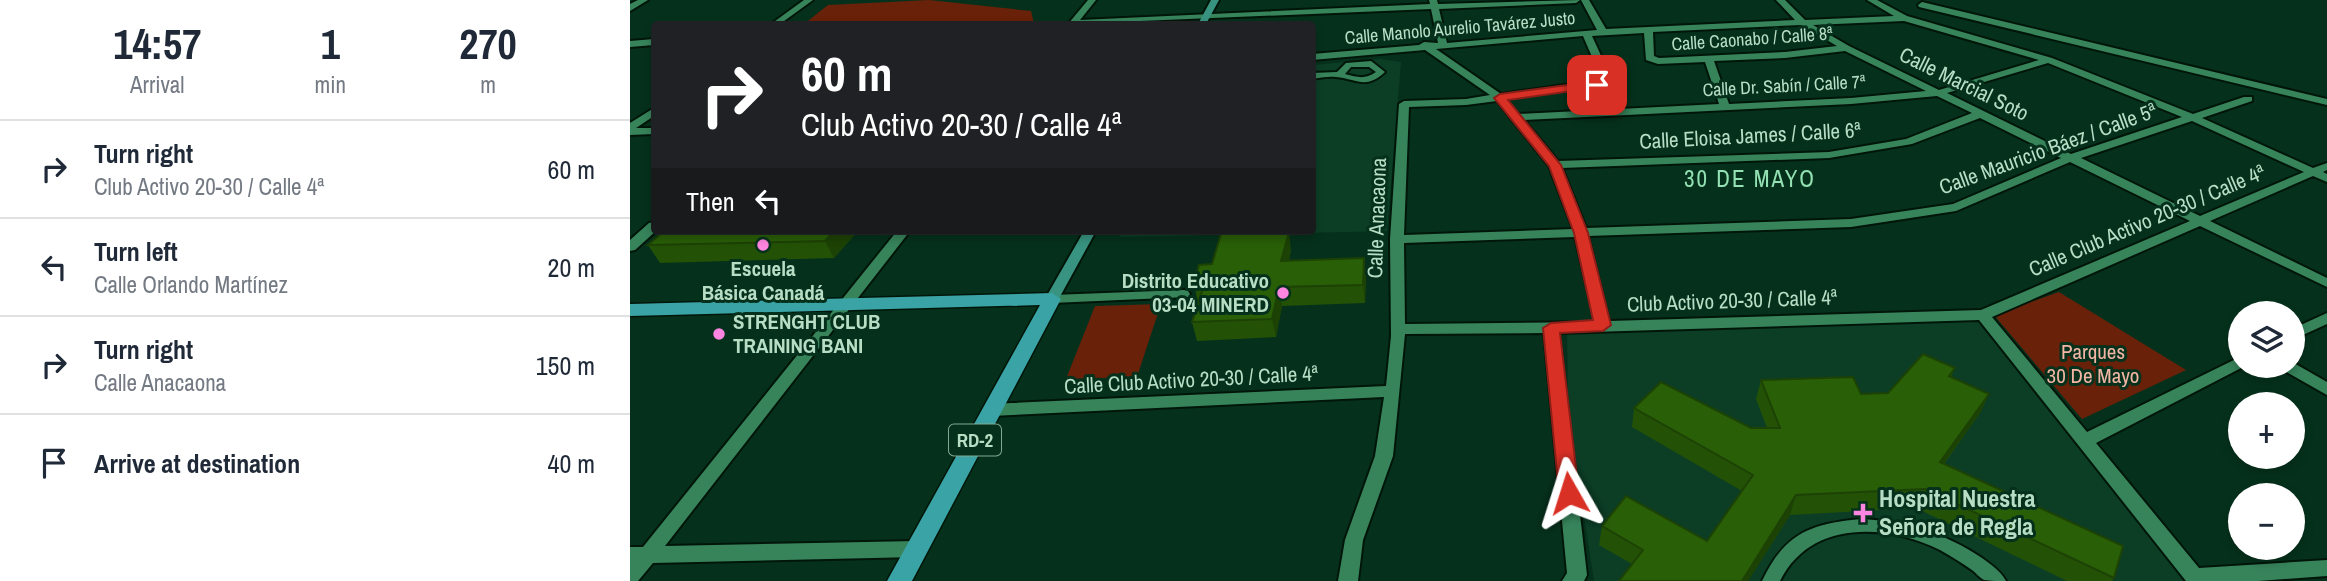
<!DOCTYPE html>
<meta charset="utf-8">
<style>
:root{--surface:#fff;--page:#f2f2f3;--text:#1f2937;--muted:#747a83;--line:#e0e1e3}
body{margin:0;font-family:"Archivo Narrow",sans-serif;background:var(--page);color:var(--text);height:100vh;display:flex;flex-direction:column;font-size:26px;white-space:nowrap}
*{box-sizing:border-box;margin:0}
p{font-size:23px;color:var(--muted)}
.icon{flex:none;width:38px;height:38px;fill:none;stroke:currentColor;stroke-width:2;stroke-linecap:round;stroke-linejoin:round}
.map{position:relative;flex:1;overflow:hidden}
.panel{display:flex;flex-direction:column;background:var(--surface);width:630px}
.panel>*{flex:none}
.top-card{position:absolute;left:21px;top:21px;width:665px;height:214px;border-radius:7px;box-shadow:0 4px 10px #0003;background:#202124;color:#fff;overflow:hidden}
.buttons{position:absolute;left:1598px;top:301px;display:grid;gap:14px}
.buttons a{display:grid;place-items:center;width:77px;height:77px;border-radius:50%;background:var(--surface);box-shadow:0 4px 10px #0003;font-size:35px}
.pin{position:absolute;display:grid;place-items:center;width:60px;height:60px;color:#fff;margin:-30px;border-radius:14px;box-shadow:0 4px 10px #0006}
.me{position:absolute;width:77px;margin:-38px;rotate:354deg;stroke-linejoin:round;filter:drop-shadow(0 0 5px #0008)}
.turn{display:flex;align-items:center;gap:24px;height:147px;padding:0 35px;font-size:32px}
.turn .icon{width:91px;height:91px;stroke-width:2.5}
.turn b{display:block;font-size:49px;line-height:60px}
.then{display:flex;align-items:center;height:66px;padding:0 35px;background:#0003;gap:14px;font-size:26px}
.eta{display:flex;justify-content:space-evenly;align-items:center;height:119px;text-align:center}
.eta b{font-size:42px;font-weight:700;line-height:49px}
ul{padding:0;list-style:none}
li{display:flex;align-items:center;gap:21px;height:98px;padding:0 35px;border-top:2px solid var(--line)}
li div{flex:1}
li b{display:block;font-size:26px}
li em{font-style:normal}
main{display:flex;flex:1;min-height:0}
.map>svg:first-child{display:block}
.built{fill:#0c3e26}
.green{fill:#692109}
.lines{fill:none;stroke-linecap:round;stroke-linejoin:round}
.lane-casing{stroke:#011609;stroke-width:4}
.street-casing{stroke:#011609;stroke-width:4}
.secondary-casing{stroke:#011609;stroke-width:4}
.primary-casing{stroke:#011609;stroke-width:3}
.lane{fill:#37845b;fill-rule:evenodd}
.street{fill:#37845b;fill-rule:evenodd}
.secondary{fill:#389480;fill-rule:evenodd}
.primary{fill:#39a3a5;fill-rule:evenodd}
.wall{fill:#235206}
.shaded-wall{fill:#1d4205}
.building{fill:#295f07;stroke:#1d4205;stroke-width:2}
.route{fill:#d93025;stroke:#8d1f18;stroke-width:2}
.poi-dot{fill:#fe86e0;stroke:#05311c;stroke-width:2.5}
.labels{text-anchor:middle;stroke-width:6;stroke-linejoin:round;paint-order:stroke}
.far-street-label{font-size:18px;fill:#b8ddc5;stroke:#05311c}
.shield{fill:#05311c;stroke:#82a992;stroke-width:2}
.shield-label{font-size:19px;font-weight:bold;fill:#b8ddc5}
.street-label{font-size:21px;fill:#b8ddc5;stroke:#05311c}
.poi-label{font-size:21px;font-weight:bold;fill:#b8ddc5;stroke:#05311c}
.park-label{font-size:21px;fill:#f3b6a4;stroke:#05311c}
.neighbourhood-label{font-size:23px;letter-spacing:2px;fill:#94e2b4;stroke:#05311c}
.near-poi-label{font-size:24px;font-weight:bold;fill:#b8ddc5;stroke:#05311c;text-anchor:start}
</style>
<main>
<section class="panel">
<div class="eta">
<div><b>14:57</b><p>Arrival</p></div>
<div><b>1</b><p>min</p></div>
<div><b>270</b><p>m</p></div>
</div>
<ul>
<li><svg class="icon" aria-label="right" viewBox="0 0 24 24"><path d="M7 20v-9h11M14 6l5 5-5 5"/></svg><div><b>Turn right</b><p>Club Activo 20-30 / Calle 4ª</p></div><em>60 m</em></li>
<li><svg class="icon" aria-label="left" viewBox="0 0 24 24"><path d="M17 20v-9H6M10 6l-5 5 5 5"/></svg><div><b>Turn left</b><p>Calle Orlando Martínez</p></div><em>20 m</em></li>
<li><svg class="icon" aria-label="right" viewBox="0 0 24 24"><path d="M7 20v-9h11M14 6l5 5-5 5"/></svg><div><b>Turn right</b><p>Calle Anacaona</p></div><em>150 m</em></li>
<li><svg class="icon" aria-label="arrive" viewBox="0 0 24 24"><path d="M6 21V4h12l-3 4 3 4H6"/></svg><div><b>Arrive at destination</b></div><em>40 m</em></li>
</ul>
</section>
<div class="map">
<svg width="1697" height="581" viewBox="0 0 1697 581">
<rect width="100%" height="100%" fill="#05311c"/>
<!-- built -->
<path class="built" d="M 750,59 L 771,62 L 757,231 L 490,237 L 492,231 L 682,231 L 683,65 Z
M 1353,315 L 1568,581 L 964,581 L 943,444 L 938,394 L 937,327 Z"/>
<!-- green -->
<path class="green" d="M 299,0 L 401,11 L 404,24 L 174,24 L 198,5 Z
M 1429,292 L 1556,370 L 1452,419 L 1364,315 Z
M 531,304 L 507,377 L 436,379 L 465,306 Z"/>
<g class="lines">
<!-- lane casing -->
<g class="lane-casing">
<path id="lane" d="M 741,61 L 755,72 C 735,90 728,79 706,77 C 698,76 690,78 682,79 L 682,73 L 707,72 L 716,63 ZM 721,67 L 739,67 L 746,72 C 734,80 728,77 715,74 Z
M 554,290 L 558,291 L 560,294 L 558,297 L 422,303 L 416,299 L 422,295 Z
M 1231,519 C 1275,521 1315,533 1352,558 C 1360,564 1371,571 1376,581 C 1370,581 1360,581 1354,580 C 1350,578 1346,573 1342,570 C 1332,563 1321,556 1310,550 C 1256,523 1180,520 1150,581 L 1132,581 C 1155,533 1180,524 1231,519 Z"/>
</g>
<!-- street casing -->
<g class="street-casing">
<path id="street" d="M 8,0 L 18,0 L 0,11 L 0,4 Z
M 174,0 L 183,0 L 150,24 L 141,24 Z
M 458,0 L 466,0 L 450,20 L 800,4 L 799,0 L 807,0 L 808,4 L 950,0 L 946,3 L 809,9 L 817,43 L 967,30 L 951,0 L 959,0 L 976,29 L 1165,20 L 1146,0 L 1155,0 L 1175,20 L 1264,16 L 1237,0 L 1247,0 L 1277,16 L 1422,58 L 1563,114 L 1614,97 L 1622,97 L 1622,101 L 1572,118 L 1683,168 L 1697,163 L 1697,170 L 1693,172 L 1697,174 L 1697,182 L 1683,176 L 1580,221 L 1697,278 L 1697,287 L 1570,226 L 1362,317 L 1457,432 L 1610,357 L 1610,366 L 1615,366 L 1466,443 L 1569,568 L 1697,560 L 1697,576 L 1628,581 L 1556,581 L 1349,320 L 929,333 L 957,575 L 954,581 L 932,581 L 937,573 L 914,333 L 775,334 L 763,456 L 733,540 L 728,581 L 708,581 L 715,540 L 745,456 L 754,397 L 361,416 L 355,414 L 353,410 L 355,406 L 361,404 L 756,386 L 761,336 L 760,239 L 769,104 L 774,101 L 836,99 L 860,95 L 795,50 L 682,60 L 682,54 L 789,45 L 794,42 L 808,43 L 801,9 L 438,24 ZM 1274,21 L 1409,60 L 1309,90 L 1219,46 L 1183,25 ZM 1171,25 L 1207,46 L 1155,52 L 1029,58 L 1024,56 L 1023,32 ZM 1014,33 L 1016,60 L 1028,64 L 1075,62 L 1089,104 L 888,114 L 876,99 L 977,84 L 979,73 L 962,36 ZM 953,36 L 969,73 L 968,80 L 871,94 L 806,49 ZM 1215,51 L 1296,91 L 1221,98 L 1099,104 L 1084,61 L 1155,58 ZM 1418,63 L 1552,117 L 1441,154 L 1317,93 ZM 1307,96 L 1342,113 L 1276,139 L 1199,152 L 928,161 L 894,120 L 1221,104 ZM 867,101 L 919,166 L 943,229 L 774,235 L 779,107 L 836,105 ZM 1350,118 L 1431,158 L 1323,204 L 1221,219 L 956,228 L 932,168 L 1199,158 L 1282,144 ZM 1562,121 L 1674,172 L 1570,216 L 1451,158 ZM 1440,162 L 1560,221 L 1351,310 L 979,321 L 958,236 L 1221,227 L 1326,211 ZM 945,237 L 965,322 L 775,324 L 774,243 Z
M 1292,2 L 1697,99 L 1697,105 L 1289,7 L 1288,5 Z
M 24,39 L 24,45 L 0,47 L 0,41 Z
M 24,108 L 24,116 L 6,128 L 24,128 L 24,134 L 0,135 L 0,123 Z
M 24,222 L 26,231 L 5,250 L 0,251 L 0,240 L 19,223 Z
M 267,231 L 280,231 L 35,546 L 287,541 L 294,543 L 297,549 L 294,555 L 287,557 L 23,563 L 8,581 L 0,581 L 0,547 L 13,547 Z
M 1697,313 L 1697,324 L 1662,340 L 1662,329 Z
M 1662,362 L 1697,382 L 1697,395 L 1653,370 L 1650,366 L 1662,366 Z"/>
</g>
<!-- secondary casing -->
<g class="secondary-casing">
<path id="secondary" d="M 581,0 L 589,0 L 576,24 L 568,24 Z
M 454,231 L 466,231 L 427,302 L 417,302 L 415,299 Z"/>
</g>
<!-- primary casing -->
<g class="primary-casing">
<path id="primary" d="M 422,293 L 431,299 L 282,581 L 257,581 L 410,305 L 0,316 L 0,304 Z"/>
</g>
<!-- lane -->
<use href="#lane" class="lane"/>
<!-- street -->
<use href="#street" class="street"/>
<!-- secondary -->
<use href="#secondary" class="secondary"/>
<!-- primary -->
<use href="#primary" class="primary"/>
</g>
<!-- wall -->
<path class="wall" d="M 228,231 L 204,258 L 30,263 L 18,245 Z
M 661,250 L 659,260 L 736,276 L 735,303 L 652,306 L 646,337 L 567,341 L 562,322 L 568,303 L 564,285 L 582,264 Z
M 1293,354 L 1325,368 L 1321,377 L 1359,394 L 1350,413 L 1314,464 L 1493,546 L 1484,578 L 1482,581 L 1437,581 L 1286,508 L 1160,515 L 1118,581 L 989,581 L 1002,564 L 969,545 L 972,526 L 996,496 L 1077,541 L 1112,491 L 1002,427 L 1004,408 L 1031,382 L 1121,428 L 1137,428 L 1126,399 L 1131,380 L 1223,377 L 1231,394 L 1258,393 Z"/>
<!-- shaded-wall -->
<path class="shaded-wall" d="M 204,231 L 228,231 L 204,258 L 195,241 Z
M 659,232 L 661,250 L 654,278 L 651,261 Z
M 734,258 L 736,276 L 735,303 L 733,285 Z
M 649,287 L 652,306 L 646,337 L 642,319 Z
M 1359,394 L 1350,413 L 1301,481 L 1310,462 Z
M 1166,495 L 1160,515 L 1118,581 L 1112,581 Z"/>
<!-- building -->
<path class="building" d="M 34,231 L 204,231 L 195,241 L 18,245 Z
M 659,232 L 651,261 L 734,258 L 733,285 L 649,287 L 642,319 L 562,322 L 574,285 L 564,285 L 569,265 L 582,264 L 591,234 Z
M 1293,354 L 1325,368 L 1319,376 L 1359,394 L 1310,462 L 1493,546 L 1484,578 L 1295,489 L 1166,495 L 1112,581 L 989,581 L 1013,550 L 972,526 L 996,496 L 1077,541 L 1123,475 L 1004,408 L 1031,382 L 1121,428 L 1150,428 L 1131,380 L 1223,377 L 1231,394 L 1258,393 Z"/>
<!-- route -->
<path class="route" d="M 967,81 L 971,82 L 971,87 L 878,100 L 931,165 L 958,233 L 981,325 L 973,331 L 930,333 L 949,493 L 946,498 L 939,501 L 931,498 L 929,493 L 913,328 L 921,323 L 963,320 L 944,233 L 919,166 L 864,98 L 870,94 Z"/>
<!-- markers -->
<g class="poi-dot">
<circle cx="133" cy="245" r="7"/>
<circle cx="653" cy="293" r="7"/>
<circle cx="89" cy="334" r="7"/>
<path d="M1229.5 502.5h7v7h7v7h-7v7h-7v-7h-7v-7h7z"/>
</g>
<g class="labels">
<!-- far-street labels -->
<g class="far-street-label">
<text transform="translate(830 28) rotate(-5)" y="6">Calle Manolo Aurelio Tavárez Justo</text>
<text transform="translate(1122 39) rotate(-4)" y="6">Calle Caonabo / Calle 8ª</text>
<text transform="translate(1154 86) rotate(-3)" y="6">Calle Dr. Sabín / Calle 7ª</text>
</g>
<!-- shield labels -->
<rect class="shield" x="319" y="424.5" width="52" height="31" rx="5"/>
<g class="shield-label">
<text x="345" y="447">RD-2</text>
</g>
<!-- street labels -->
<g class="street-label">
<text transform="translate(1334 84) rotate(26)" y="7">Calle Marcial Soto</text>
<text transform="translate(1120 136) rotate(-3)" y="7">Calle Eloisa James / Calle 6ª</text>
<text transform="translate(1418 149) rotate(-20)" y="7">Calle Mauricio Báez / Calle 5ª</text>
<text transform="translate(747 218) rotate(-88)" y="7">Calle Anacaona</text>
<text transform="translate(1517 221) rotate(-23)" y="7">Calle Club Activo 20-30 / Calle 4ª</text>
<text transform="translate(1102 301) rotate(-2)" y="7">Club Activo 20-30 / Calle 4ª</text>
<text transform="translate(561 380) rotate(-3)" y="7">Calle Club Activo 20-30 / Calle 4ª</text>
</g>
<!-- poi labels -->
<g class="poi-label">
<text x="133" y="276">Escuela<tspan x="133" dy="24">Básica Canadá</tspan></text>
<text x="639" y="288" text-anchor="end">Distrito Educativo<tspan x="639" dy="24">03-04 MINERD</tspan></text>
<text x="103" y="329" text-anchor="start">STRENGHT CLUB<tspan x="103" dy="24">TRAINING BANI</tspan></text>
</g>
<!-- park labels -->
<g class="park-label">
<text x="1463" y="359">Parques<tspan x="1463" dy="24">30 De Mayo</tspan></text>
</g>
<!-- neighbourhood labels -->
<g class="neighbourhood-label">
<text x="1120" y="187">30 DE MAYO</text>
</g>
<!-- near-poi labels -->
<g class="near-poi-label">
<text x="1249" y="507">Hospital Nuestra<tspan x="1249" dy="28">Señora de Regla</tspan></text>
</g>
</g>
</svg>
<div class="buttons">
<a><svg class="icon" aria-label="layers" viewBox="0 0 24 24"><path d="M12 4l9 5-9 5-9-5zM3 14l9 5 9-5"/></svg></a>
<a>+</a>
<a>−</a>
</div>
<div class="pin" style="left:967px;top:85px;background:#d93025"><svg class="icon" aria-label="arrive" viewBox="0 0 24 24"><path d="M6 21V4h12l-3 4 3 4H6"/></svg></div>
<svg class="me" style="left:939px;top:493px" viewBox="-20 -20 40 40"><path d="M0-17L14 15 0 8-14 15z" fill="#d93025" stroke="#fff" stroke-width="4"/></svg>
<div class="top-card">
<div class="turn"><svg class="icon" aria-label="right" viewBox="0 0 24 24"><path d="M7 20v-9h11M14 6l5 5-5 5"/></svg><div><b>60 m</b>Club Activo 20-30 / Calle 4ª</div></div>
<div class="then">Then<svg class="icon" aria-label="left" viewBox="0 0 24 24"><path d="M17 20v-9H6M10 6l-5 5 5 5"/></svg></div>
</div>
</div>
</main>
